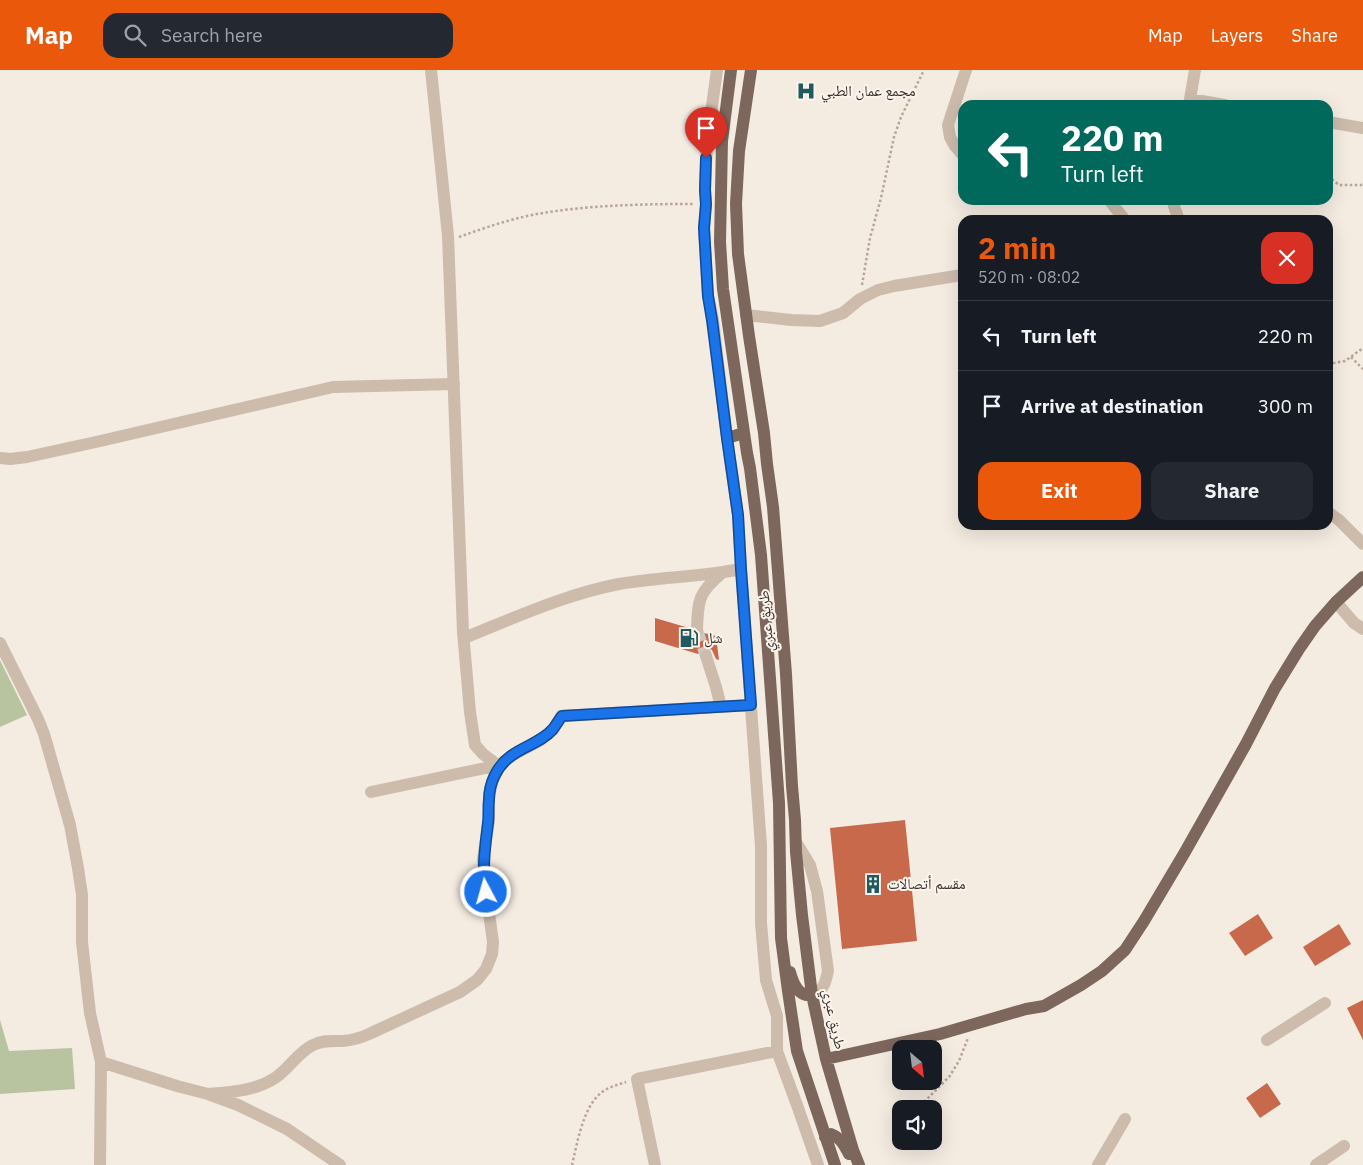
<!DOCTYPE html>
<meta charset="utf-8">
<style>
:root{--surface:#171b24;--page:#242831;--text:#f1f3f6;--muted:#9ea1a6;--line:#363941;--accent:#ea580c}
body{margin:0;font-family:"IBM Plex Sans","Noto Naskh Arabic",sans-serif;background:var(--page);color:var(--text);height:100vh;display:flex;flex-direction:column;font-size:19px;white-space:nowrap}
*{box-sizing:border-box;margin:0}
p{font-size:16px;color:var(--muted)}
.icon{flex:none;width:28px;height:28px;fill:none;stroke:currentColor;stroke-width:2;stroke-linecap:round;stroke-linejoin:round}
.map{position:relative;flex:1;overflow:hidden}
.sheet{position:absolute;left:958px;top:145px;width:375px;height:315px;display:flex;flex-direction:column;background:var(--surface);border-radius:15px;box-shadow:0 5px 20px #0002}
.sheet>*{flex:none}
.guide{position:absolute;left:958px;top:30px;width:375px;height:105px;border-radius:15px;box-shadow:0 5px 20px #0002;background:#00695c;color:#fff;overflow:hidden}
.needle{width:32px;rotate:152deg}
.tools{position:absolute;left:892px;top:970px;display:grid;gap:10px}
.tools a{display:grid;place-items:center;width:50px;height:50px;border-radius:10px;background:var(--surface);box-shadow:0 5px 20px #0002;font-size:25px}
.pin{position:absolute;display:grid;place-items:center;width:42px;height:42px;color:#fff;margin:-51px -21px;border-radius:50% 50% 50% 0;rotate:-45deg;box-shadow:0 0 5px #0007}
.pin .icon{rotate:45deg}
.me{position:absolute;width:55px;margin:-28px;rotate:354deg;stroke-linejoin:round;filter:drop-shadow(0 0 4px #0008)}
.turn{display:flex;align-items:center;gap:18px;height:105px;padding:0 20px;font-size:22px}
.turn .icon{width:65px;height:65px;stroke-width:2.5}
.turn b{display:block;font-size:35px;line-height:42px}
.round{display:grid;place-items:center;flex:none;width:52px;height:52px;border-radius:15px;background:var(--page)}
.headline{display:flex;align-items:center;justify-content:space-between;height:85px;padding:0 20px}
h1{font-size:30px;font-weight:700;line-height:38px;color:var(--accent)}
.button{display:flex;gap:10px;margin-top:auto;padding:10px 20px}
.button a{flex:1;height:58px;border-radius:15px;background:var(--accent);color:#fff;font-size:20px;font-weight:700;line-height:58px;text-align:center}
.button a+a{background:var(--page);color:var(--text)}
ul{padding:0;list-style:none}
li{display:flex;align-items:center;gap:15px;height:70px;padding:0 20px;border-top:1px solid var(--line)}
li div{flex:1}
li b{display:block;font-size:19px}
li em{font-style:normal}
header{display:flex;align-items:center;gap:30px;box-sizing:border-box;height:70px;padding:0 25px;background:var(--accent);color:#fff}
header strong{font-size:24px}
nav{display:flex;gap:28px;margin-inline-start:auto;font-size:18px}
.search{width:350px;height:45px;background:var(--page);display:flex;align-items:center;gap:12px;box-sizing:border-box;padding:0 18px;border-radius:15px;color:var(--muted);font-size:19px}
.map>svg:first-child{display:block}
.green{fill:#b8c4a0}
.building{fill:#c8694b}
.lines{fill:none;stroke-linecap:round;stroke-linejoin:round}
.minor-tunnel{stroke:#cfc6bd;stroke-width:12;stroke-dasharray:12 6;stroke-linecap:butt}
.path{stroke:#b9a596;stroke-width:2.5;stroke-dasharray:2.5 2.5;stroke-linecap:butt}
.minor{stroke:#cdbbac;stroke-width:12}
.major{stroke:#7d675c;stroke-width:12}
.route-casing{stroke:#114b97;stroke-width:12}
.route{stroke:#1a73e8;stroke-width:9}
.labels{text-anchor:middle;stroke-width:4;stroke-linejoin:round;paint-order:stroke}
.poi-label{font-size:15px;fill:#3b302b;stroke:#fbf5ee;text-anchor:start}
.street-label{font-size:15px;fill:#3b302b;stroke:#fbf5ee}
</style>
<header>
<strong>Map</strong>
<div class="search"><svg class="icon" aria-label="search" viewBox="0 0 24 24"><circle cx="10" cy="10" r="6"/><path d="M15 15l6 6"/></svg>Search here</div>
<nav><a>Map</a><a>Layers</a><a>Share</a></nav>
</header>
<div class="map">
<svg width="1363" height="1095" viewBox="0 0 1363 1095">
<rect width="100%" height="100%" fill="#f4ebe1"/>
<!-- green -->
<path class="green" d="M 0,590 L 27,645 L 0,657 Z
M 0,950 L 9,981 L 72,978 L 75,1019 L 0,1024 Z"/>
<!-- building -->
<path class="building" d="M 655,548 L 689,558 L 690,564 L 696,568 L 701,567 L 704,563 L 716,566 L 719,590 L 716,589 L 712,580 L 708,578 L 703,578 L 698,584 L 655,571 Z
M 905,750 L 917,871 L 842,879 L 830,758 Z
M 1258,844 L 1273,868 L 1245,886 L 1229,863 Z
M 1339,854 L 1351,874 L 1315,896 L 1303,877 Z
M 1363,930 L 1363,970 L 1347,938 Z
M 1267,1013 L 1281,1034 L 1260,1048 L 1246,1028 Z"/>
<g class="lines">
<!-- minor-tunnel -->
<path class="minor-tunnel" d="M 697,560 L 706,586"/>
<!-- path -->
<path class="path" d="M 1328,106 L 1339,115 L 1363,115
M 459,167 C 484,158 510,149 537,144 C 588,135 642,134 695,134
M 862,215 L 870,168 L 881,128 L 894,67 L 901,47 L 924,0
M 1351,287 L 1363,299
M 1328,294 L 1345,291 L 1363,278
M 917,1039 L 949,1007 L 959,991 L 968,968
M 893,1068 L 901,1058
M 572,1095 C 577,1074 583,1037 601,1023 C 608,1017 617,1015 626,1012"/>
<!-- minor -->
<path class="minor" d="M 431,0 L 448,166 L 463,562 L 470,642 L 475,675 L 483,684 L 499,696
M 717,0 L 707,72 L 705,119 L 706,134 L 704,158 L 708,226 L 713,250 L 727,368 L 738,445 L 741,499 L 761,776 L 761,853 L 766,910 L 777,946 L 777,981 L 797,1035 L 818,1095
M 1190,29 L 1225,35
M 1189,35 L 1195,0
M 1328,52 L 1363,58
M 962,84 L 955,76 L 950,67 L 948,55 L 966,0
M 1109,130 L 1125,150
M 1174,130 L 1174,136 L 1179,150
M 746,245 L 791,250 L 820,251 L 843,243 L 860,229 L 878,220 L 894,216 L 962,205
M 0,388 L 10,389 L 27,387 L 96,372 L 333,317 L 454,314
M 1328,442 L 1339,450 L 1363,474
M 1336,532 L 1354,553 L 1363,559
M 697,560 C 698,530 698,523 722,503
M 464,568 C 514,548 566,524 619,514 C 660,507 701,507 741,499
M 0,573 L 38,649 L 44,664 L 70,755 L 78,798 L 82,825 L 82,872 L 90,943 L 101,992 L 177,1016 L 208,1024 L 238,1035 L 287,1059 L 340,1095
M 706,586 L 716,617 L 721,637
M 371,722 L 500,695
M 796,772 L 810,795 L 817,821 L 828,901 C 825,915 824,919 812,925
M 1267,970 L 1325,933
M 208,1024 C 231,1022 255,1021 275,1008 C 289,999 298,982 313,975 C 323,970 333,971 343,971 C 353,970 361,968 369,964 L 460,922 L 477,910 L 486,899 L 492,884 L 493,872 L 484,807 L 483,789 L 489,750 L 489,727 L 492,712 L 500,695 L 511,686 L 539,671 L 553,660 L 561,646 L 751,635
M 100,1095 L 101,992
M 655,1095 L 637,1009 L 777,981
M 1098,1095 L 1125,1049
M 1316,1095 L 1344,1076"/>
<!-- major -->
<path class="major" d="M 731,0 L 722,71 L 720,172 L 723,219 L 747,383 L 750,398 L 761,485 L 779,733 L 781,868 L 788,921 L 797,981 L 835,1095
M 751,0 L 739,81 L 736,134 L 738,184 L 749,266 L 764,363 L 767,394 L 773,437 L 786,604 L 792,716 L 795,750 L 796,782 L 802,845 L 812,925 L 826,989 L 853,1080 L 859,1095
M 727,368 L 744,363
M 790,902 C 793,913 798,927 812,925
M 826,989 L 940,964 L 1026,939 L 1044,936 L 1081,915 L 1102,901 L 1125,880 L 1144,851 L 1185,782 L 1246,674 L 1275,618 L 1299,579 L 1315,556 L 1336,532 L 1363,507
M 825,1067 L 831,1064 C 841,1068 844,1075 849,1084"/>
</g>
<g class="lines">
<!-- route casing -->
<g class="route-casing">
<path id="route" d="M 486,822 C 482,796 485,778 488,753 C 489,745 488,737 489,730 C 489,713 497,696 511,686 C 524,676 542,672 553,659 C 556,655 559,650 562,646 L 751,635 L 741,499 L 738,445 L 727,368 L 712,250 L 708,226 L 704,158 L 706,134 L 705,120 L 706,88"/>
</g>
<!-- route -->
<use href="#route" class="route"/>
</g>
<!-- icons -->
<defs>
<g id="hospital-bare" transform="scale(1.5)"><path d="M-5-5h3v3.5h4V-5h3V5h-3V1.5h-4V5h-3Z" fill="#1f5a5e" stroke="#fbf5ee" stroke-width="2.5" paint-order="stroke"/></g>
<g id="fuel-bare" transform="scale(1.5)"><path d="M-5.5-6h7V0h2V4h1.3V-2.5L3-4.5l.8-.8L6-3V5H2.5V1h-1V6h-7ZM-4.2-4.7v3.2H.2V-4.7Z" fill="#1f5a5e" stroke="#fbf5ee" stroke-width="2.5" paint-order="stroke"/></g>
<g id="building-bare" transform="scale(1.5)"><path d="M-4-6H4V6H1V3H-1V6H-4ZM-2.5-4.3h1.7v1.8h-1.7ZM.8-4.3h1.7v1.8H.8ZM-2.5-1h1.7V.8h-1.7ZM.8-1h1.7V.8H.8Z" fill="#1f5a5e" stroke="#fbf5ee" stroke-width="2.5" paint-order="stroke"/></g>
</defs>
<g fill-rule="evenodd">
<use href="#hospital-bare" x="806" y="21"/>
<use href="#fuel-bare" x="689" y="568"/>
<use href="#building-bare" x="873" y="814"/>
</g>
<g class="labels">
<!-- poi labels -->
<g class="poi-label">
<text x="821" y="26">مجمع عمان الطبي</text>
<text x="704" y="573">شل</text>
<text x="888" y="819">مقسم أتصالات</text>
</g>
<!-- street labels -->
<g class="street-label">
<text transform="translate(766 551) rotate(-95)" y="5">طريق عبري</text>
<text transform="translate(834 949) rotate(78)" y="5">طريق عبري</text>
</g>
</g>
</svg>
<div class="tools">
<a><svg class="needle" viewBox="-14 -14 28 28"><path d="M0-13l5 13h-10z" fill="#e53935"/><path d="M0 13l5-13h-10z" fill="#9ea1a6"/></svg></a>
<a><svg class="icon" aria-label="sound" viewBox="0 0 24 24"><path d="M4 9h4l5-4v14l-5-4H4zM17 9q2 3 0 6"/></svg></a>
</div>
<div class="pin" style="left:706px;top:88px;background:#d93025"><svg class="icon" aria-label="arrive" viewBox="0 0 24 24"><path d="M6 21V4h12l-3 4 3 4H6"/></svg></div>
<svg class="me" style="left:486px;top:822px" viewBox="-20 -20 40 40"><circle r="17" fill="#1a73e8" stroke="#fff" stroke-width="3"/><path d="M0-11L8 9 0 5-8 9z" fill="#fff"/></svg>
<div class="guide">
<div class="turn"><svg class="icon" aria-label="left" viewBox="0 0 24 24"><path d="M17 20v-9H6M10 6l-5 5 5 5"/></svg><div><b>220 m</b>Turn left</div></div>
</div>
<section class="sheet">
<div class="headline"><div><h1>2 min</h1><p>520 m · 08:02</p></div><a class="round" style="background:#d93025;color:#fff"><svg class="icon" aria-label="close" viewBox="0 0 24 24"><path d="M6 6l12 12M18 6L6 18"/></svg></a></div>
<ul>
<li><svg class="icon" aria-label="left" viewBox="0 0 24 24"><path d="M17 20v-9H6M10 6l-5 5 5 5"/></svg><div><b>Turn left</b></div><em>220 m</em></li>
<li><svg class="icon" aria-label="arrive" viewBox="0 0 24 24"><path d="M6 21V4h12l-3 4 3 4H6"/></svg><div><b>Arrive at destination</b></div><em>300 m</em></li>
</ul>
<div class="button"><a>Exit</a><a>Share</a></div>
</section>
</div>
